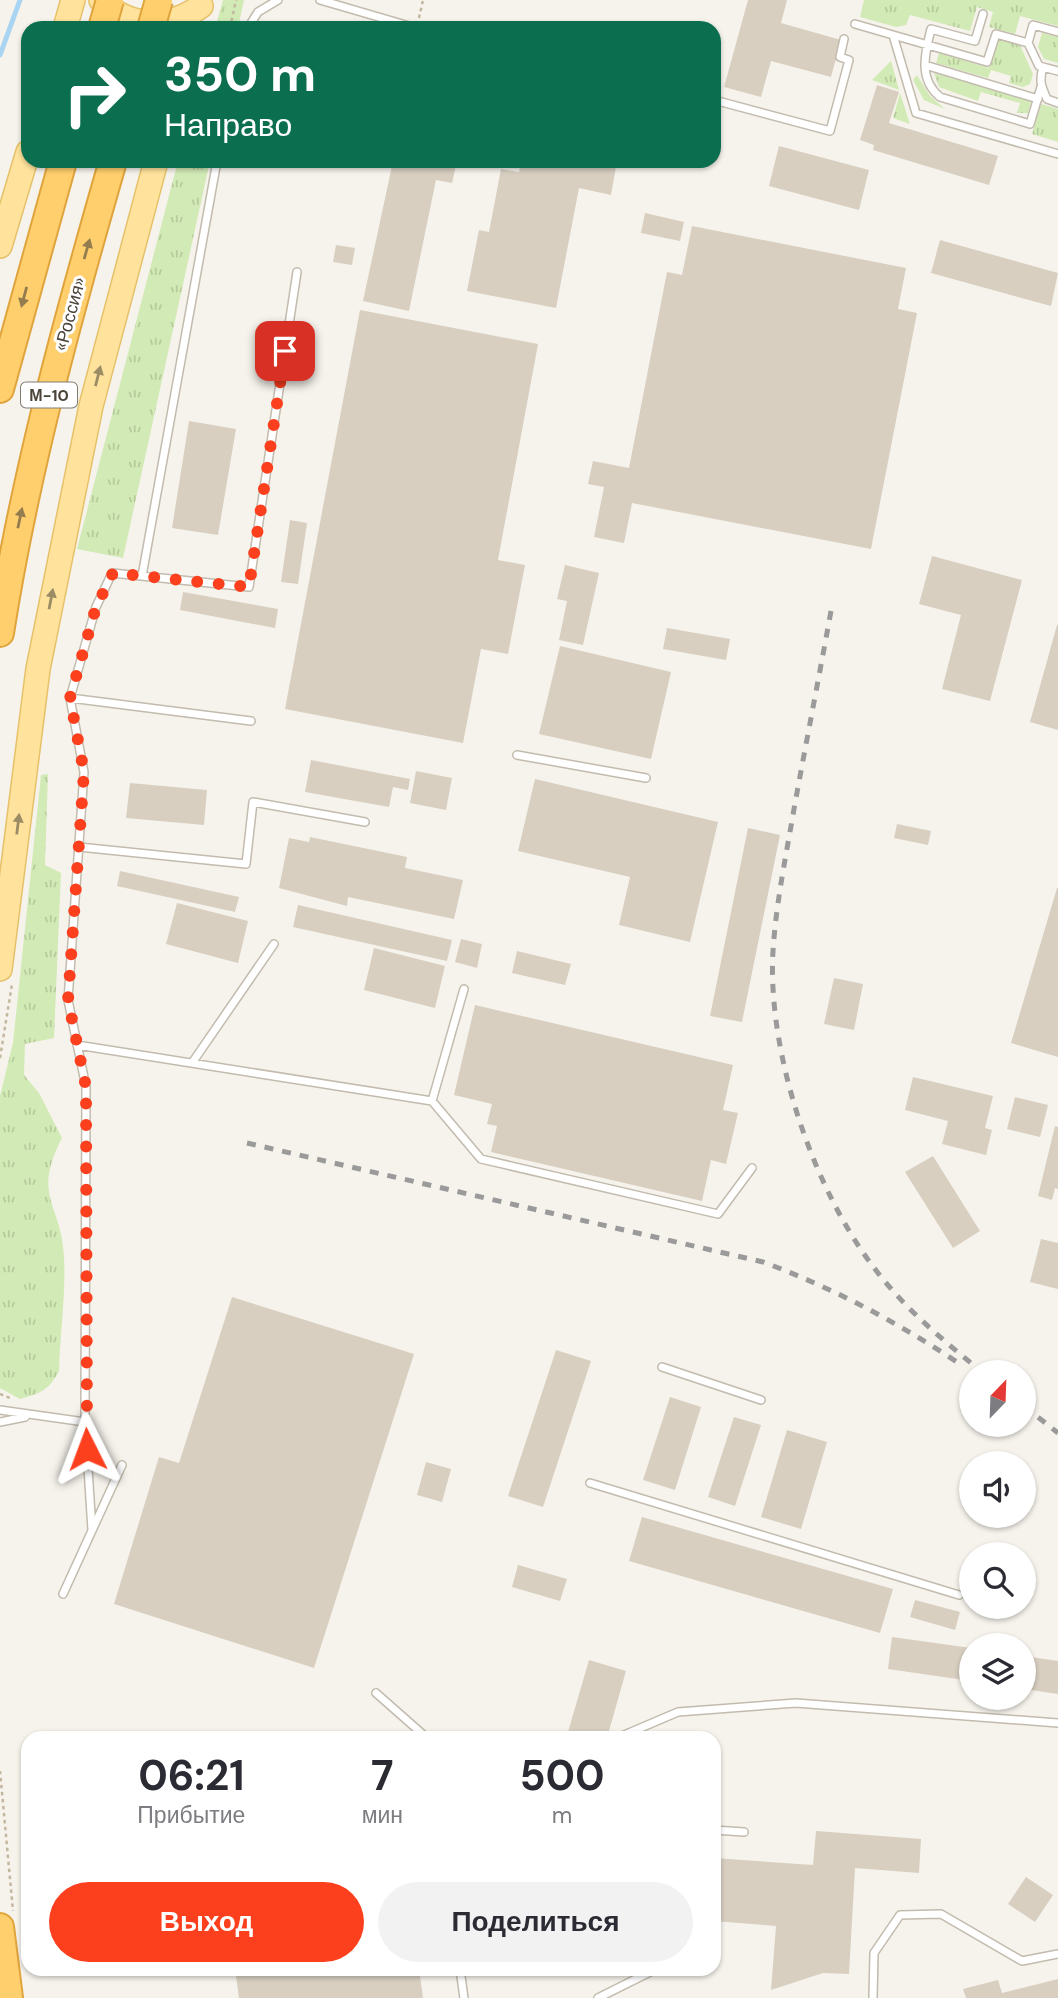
<!DOCTYPE html>
<html lang="ru">
<meta charset="utf-8">
<style>
:root{--surface:#fff;--page:#f2f2f3;--text:#2b2b33;--muted:#7c7c81;--accent:#fc3f1d}
body{margin:0;font-family:"DM Sans",sans-serif;background:var(--page);color:var(--text);height:100vh;display:flex;flex-direction:column;font-size:26px;white-space:nowrap}
*{box-sizing:border-box;margin:0}
p{font-size:23px;color:var(--muted)}
.icon{flex:none;width:38px;height:38px;fill:none;stroke:currentColor;stroke-width:2;stroke-linecap:round;stroke-linejoin:round}
.map{position:relative;flex:1;overflow:hidden}
.sheet{position:absolute;left:21px;top:1731px;width:700px;height:245px;display:flex;flex-direction:column;background:var(--surface);border-radius:21px;box-shadow:0 2px 5px #0004}
.sheet>*{flex:none}
.guide{position:absolute;left:21px;top:21px;width:700px;height:147px;border-radius:21px;box-shadow:0 2px 5px #0004;background:#0b6e4f;color:#fff;overflow:hidden}
.needle{width:46px;rotate:23deg}
.buttons{position:absolute;left:959px;top:1360px;display:grid;gap:14px}
.buttons a{display:grid;place-items:center;width:77px;height:77px;border-radius:50%;background:var(--surface);box-shadow:0 2px 5px #0004;font-size:35px}
.pin{position:absolute;display:grid;place-items:center;width:60px;height:60px;color:#fff;margin:-30px;border-radius:14px;box-shadow:0 4px 10px #0006}
.me{position:absolute;width:77px;margin:-38px;rotate:357deg;stroke-linejoin:round;filter:drop-shadow(0 0 5px #0008)}
.turn{display:flex;align-items:center;gap:24px;height:147px;padding:0 28px;font-size:32px}
.turn .icon{width:91px;height:91px;stroke-width:2.5}
.turn b{display:block;font-size:49px;line-height:60px}
.eta{display:flex;justify-content:space-evenly;align-items:center;height:119px;text-align:center}
.eta b{font-size:42px;font-weight:700;line-height:49px}
.button{display:flex;gap:14px;margin-top:auto;padding:14px 28px}
.button a{flex:1;height:80px;border-radius:42px;background:var(--accent);color:#fff;font-size:28px;font-weight:700;line-height:80px;text-align:center}
.button a+a{background:var(--page);color:var(--text)}
.map>svg:first-child{display:block}
.grass{fill:url(#grass-tufts)}
.lines{fill:none;stroke-linecap:round;stroke-linejoin:round}
.stream{stroke:#a9d4f2;stroke-width:5}
.building{fill:#d8cfc1}
.lane-casing{stroke:#c2bbae;stroke-width:10}
.primary-casing{stroke:#e6c16a;stroke-width:26}
.highway-casing{stroke:#e0a43c;stroke-width:30}
.path{stroke:#c4b79f;stroke-width:2.5;stroke-dasharray:3.5 3.5;stroke-linecap:butt}
.lane{stroke:#fff;stroke-width:7}
.primary{stroke:#ffe39c;stroke-width:23}
.highway{stroke:#ffcf6e;stroke-width:26}
.rail{stroke:#9a9a9a;stroke-width:5;stroke-dasharray:9 9;stroke-linecap:butt}
.highway-bridge-casing{stroke:#e0a43c;stroke-width:30;stroke-linecap:butt}
.highway-bridge{stroke:#ffcf6e;stroke-width:26}
.oneway{fill:#937c4e}
.oneway2{fill:#9c8c66}
.route{stroke:#fc3f1d;stroke-width:12;stroke-dasharray:0 21.6}
.labels{text-anchor:middle;stroke-width:6;stroke-linejoin:round;paint-order:stroke}
.shield{fill:#fff;stroke:#817c74;stroke-width:2}
.shield-label{font-size:16px;font-weight:bold;fill:#4b4439}
.street-label{font-size:18px;fill:#4b4439;stroke:#fff}
</style>
<div class="map">
<svg width="1058" height="1998" viewBox="0 0 1058 1998">
<defs>
<pattern id="grass-tufts" width="24" height="20" patternUnits="userSpaceOnUse" patternTransform="scale(1.75)"><rect width="24" height="20" fill="#d2eab5"/><path d="M3 7l-1-3M5 7V3M7 7l1-3M15 17l-1-3M17 17v-4M19 17l1-3" fill="none" stroke="#b6ca9c"/></pattern>
</defs>
<rect width="100%" height="100%" fill="#f6f3ec"/>
<!-- grass -->
<path class="grass" d="M 223,0 L 244,0 L 238,28 L 215,28 Z
M 864,0 L 1058,0 L 1058,26 L 1020,16 L 1015,34 L 989,27 L 993,12 L 977,7 L 970,31 L 910,15 L 906,25 L 896,27 L 860,17 Z
M 1042,33 L 1058,37 L 1058,63 L 1044,59 L 1038,47 Z
M 998,39 L 1020,45 L 1033,74 L 1030,84 L 1023,87 L 1009,83 L 1011,76 L 991,70 L 988,78 L 936,63 L 939,53 L 989,68 Z
M 891,61 L 899,90 L 872,80 Z
M 934,73 L 1031,101 L 1028,113 L 1017,113 L 1020,103 L 981,92 L 978,101 L 939,87 Z
M 917,75 L 930,96 L 945,109 L 924,100 L 913,80 Z
M 900,93 L 910,124 L 893,118 Z
M 1041,104 L 1058,109 L 1058,142 L 1032,134 Z
M 178,161 L 210,161 L 123,558 L 77,549 Z
M 48,774 L 45,865 L 61,873 L 54,1038 L 25,1044 L 24,1075 L 39,1093 L 62,1138 C 31,1197 62,1204 64,1257 C 66,1294 60,1333 59,1371 C 50,1389 40,1394 20,1399 L 0,1388 L 0,1096 L 13,1043 L 41,775 Z"/>
<g class="lines">
<!-- stream -->
<path class="stream" d="M 0,55 L 20,0"/>
</g>
<!-- building -->
<path class="building" d="M 748,0 L 787,0 L 781,23 L 841,40 L 831,77 L 771,61 L 761,97 L 724,87 Z
M 877,85 L 899,92 L 889,123 L 998,156 L 989,185 L 873,150 L 874,145 L 860,140 Z
M 779,146 L 869,170 L 859,210 L 769,186 Z
M 393,161 L 457,161 L 452,183 L 436,180 L 409,311 L 363,301 Z
M 521,161 L 617,161 L 611,195 L 579,188 L 556,308 L 467,291 L 479,230 L 489,232 L 501,169 L 519,172 Z
M 645,213 L 684,222 L 680,241 L 641,233 Z
M 692,226 L 906,268 L 898,309 L 917,313 L 871,549 L 632,503 L 624,543 L 594,537 L 604,487 L 588,484 L 593,461 L 629,468 L 667,272 L 682,275 Z
M 940,240 L 1058,273 L 1051,306 L 931,273 Z
M 336,245 L 355,248 L 352,265 L 333,262 Z
M 360,310 L 538,344 L 498,560 L 525,565 L 508,654 L 481,649 L 463,743 L 285,709 Z
M 189,421 L 236,429 L 218,535 L 172,528 Z
M 290,520 L 307,523 L 298,584 L 281,582 Z
M 932,556 L 1022,580 L 990,701 L 942,689 L 961,615 L 919,604 Z
M 565,565 L 599,573 L 583,645 L 559,640 L 567,601 L 557,599 Z
M 183,592 L 278,609 L 275,628 L 180,610 Z
M 1057,625 L 1058,625 L 1058,730 L 1030,722 Z
M 667,628 L 730,639 L 726,660 L 663,649 Z
M 560,646 L 671,672 L 651,759 L 539,734 Z
M 311,760 L 410,779 L 408,790 L 393,787 L 389,807 L 305,792 Z
M 416,771 L 452,778 L 446,810 L 410,803 Z
M 535,779 L 718,822 L 690,942 L 619,925 L 630,877 L 518,851 Z
M 130,783 L 207,790 L 204,825 L 126,818 Z
M 897,824 L 931,831 L 928,845 L 894,838 Z
M 748,828 L 780,835 L 742,1022 L 710,1016 Z
M 310,837 L 407,857 L 405,868 L 463,880 L 454,919 L 348,897 L 347,906 L 279,888 L 289,838 L 309,842 Z
M 120,871 L 239,897 L 235,912 L 117,886 Z
M 1057,888 L 1058,888 L 1058,1057 L 1011,1043 Z
M 177,903 L 248,921 L 238,963 L 166,944 Z
M 298,905 L 452,940 L 447,961 L 293,927 Z
M 461,939 L 482,944 L 477,968 L 455,962 Z
M 374,948 L 445,966 L 435,1008 L 364,990 Z
M 517,951 L 571,964 L 565,985 L 512,973 Z
M 834,978 L 863,984 L 854,1030 L 824,1024 Z
M 475,1005 L 733,1065 L 723,1110 L 738,1113 L 726,1164 L 711,1160 L 702,1201 L 491,1152 L 497,1126 L 487,1124 L 492,1104 L 454,1095 Z
M 913,1077 L 993,1096 L 985,1128 L 992,1130 L 986,1155 L 942,1144 L 948,1121 L 905,1110 Z
M 1015,1097 L 1048,1105 L 1040,1137 L 1007,1129 Z
M 1055,1126 L 1058,1127 L 1058,1189 L 1055,1188 L 1052,1200 L 1038,1196 Z
M 933,1156 L 980,1231 L 953,1248 L 905,1172 Z
M 1041,1239 L 1058,1243 L 1058,1289 L 1030,1282 Z
M 232,1297 L 414,1354 L 314,1668 L 114,1604 L 159,1457 L 179,1463 Z
M 556,1350 L 591,1361 L 543,1507 L 508,1496 Z
M 670,1397 L 701,1407 L 675,1490 L 643,1480 Z
M 734,1417 L 761,1425 L 735,1506 L 708,1497 Z
M 787,1430 L 827,1442 L 801,1529 L 761,1517 Z
M 426,1462 L 451,1469 L 442,1502 L 417,1495 Z
M 642,1517 L 893,1589 L 880,1633 L 629,1561 Z
M 518,1565 L 567,1579 L 560,1601 L 512,1587 Z
M 915,1600 L 960,1612 L 955,1630 L 910,1617 Z
M 892,1637 L 971,1648 L 971,1681 L 888,1669 Z
M 1024,1656 L 1058,1661 L 1058,1694 L 1024,1689 Z
M 589,1660 L 626,1671 L 607,1738 L 589,1738 L 568,1732 Z
M 816,1831 L 921,1839 L 919,1873 L 855,1868 L 849,1974 L 823,1973 L 771,1990 L 776,1926 L 714,1921 L 714,1858 L 813,1865 Z
M 1026,1877 L 1053,1895 L 1035,1922 L 1008,1904 Z
M 235,1969 L 419,1969 L 423,1998 L 239,1998 Z
M 1058,1979 L 1058,1998 L 966,1998 L 963,1989 L 998,1980 L 1002,1993 Z"/>
<g class="lines">
<!-- lane casing -->
<g class="lane-casing">
<path id="lane" d="M 320,0 L 416,28
M 983,14 L 975,41 L 931,29 C 925,53 918,79 940,97 L 1030,124 L 1041,87
M 855,24 L 893,35
M 248,28 L 258,12 L 278,0
M 1058,32 L 1033,25 L 1028,43 L 996,34 L 987,62 L 893,35 L 916,113 L 1058,154
M 1028,43 L 1039,66 L 1058,71
M 925,65 L 1038,99
M 1043,67 C 1039,81 1041,86 1047,99 L 1058,103
M 714,100 L 830,131 L 849,60 L 840,57 L 844,39
M 142,576 L 217,161
M 70,698 L 251,721
M 517,755 L 646,778
M 79,847 L 246,864 L 253,802 L 365,822
M 77,1045 L 432,1101 L 464,989
M 192,1063 L 274,944
M 432,1101 L 481,1159 L 718,1214 L 752,1168
M 662,1367 L 761,1400
M 0,1410 L 85,1422
M 0,1422 L 25,1417
M 590,1483 L 959,1595
M 92,1530 L 85,1422 L 86,1087 L 68,1000 L 84,772 L 70,698 L 96,607 L 112,573 L 249,587 L 297,272
M 63,1594 L 122,1465
M 376,1693 L 427,1738
M 617,1738 L 678,1712 L 796,1703 L 1058,1723
M 714,1830 L 744,1832
M 460,1969 L 464,1998
M 598,1998 L 656,1969
M 873,1998 L 874,1953 L 900,1915 L 941,1914 L 1022,1961 L 1058,1954"/>
</g>
<!-- primary casing -->
<g class="primary-casing">
<path id="primary" d="M 101,0 C 129,29 170,29 201,6
M 65,28 L 73,0
M 0,246 L 28,152
M 0,969 L 38,669 L 91,406 L 156,161"/>
</g>
<!-- highway casing -->
<g class="highway-casing">
<path id="highway" d="M 0,389 L 63,161
M 0,633 C 25,473 68,317 113,161
M 0,1927 L 9,1998"/>
</g>
<!-- path -->
<path class="path" d="M 419,18 L 423,0
M 230,28 L 236,0
M 0,1058 L 12,984
M 0,1394 L 10,1398
M 0,1771 L 13,1911"/>
<!-- lane -->
<use href="#lane" class="lane"/>
<!-- primary -->
<use href="#primary" class="primary"/>
<!-- highway -->
<use href="#highway" class="highway"/>
<!-- rail -->
<path class="rail" d="M 831,611 C 819,677 806,743 794,809 C 786,856 776,903 773,951 C 767,1052 813,1189 875,1269 C 905,1309 944,1341 982,1372
M 247,1143 L 763,1262 C 833,1288 895,1321 957,1362
M 1024,1406 L 1058,1433"/>
<!-- highway-bridge casing -->
<g class="highway-bridge-casing">
<path id="highway-bridge" d="M 102,28 L 110,0
M 151,28 L 159,0"/>
</g>
<!-- highway-bridge -->
<use href="#highway-bridge" class="highway-bridge"/>
</g>
<!-- one-way arrows -->
<defs><path id="oneway-solid" d="M-6-.8H1V-3.2L6.5 0L1 3.2V.8H-6Z" transform="scale(1.75)"/></defs>
<g class="oneway">
<use href="#oneway-solid" transform="translate(87 249) rotate(-74)"/>
<use href="#oneway-solid" transform="translate(24 297) rotate(105)"/>
<use href="#oneway-solid" transform="translate(20 518) rotate(-78)"/>
</g>
<g class="oneway2">
<use href="#oneway-solid" transform="translate(98 376) rotate(-76)"/>
<use href="#oneway-solid" transform="translate(51 599) rotate(-79)"/>
<use href="#oneway-solid" transform="translate(18 824) rotate(-83)"/>
</g>
<g class="lines">
<!-- route -->
<path class="route" d="M 87,1449 L 86,1087 L 68,1000 L 84,772 L 70,698 L 96,607 L 113,573 L 249,587 L 285,351"/>
</g>
<g class="labels">
<!-- shield labels -->
<rect class="shield" x="21" y="382.5" width="56" height="25" rx="5"/>
<g class="shield-label">
<text x="49" y="401">М-10</text>
</g>
<!-- street labels -->
<g class="street-label">
<text transform="translate(70 314) rotate(-75)" y="6">«Россия»</text>
</g>
</g>
</svg>
<div class="buttons">
<a><svg class="needle" viewBox="-14 -14 28 28"><path d="M0-13l5 13h-10z" fill="#e53935"/><path d="M0 13l5-13h-10z" fill="#7c7c81"/></svg></a>
<a><svg class="icon" aria-label="sound" viewBox="0 0 24 24"><path d="M4 9h4l5-4v14l-5-4H4zM17 9q2 3 0 6"/></svg></a>
<a><svg class="icon" aria-label="search" viewBox="0 0 24 24"><circle cx="10" cy="10" r="6"/><path d="M15 15l6 6"/></svg></a>
<a><svg class="icon" aria-label="layers" viewBox="0 0 24 24"><path d="M12 4l9 5-9 5-9-5zM3 14l9 5 9-5"/></svg></a>
</div>
<div class="pin" style="left:285px;top:351px;background:#d93025"><svg class="icon" aria-label="arrive" viewBox="0 0 24 24"><path d="M6 21V4h12l-3 4 3 4H6"/></svg></div>
<svg class="me" style="left:87px;top:1449px" viewBox="-20 -20 40 40"><path d="M0-17L14 15 0 8-14 15z" fill="#fc3f1d" stroke="#fff" stroke-width="4"/></svg>
<div class="guide">
<div class="turn"><svg class="icon" aria-label="right" viewBox="0 0 24 24"><path d="M7 20v-9h11M14 6l5 5-5 5"/></svg><div><b>350 m</b>Направо</div></div>
</div>
<section class="sheet">
<div class="eta">
<div><b>06:21</b><p>Прибытие</p></div>
<div><b>7</b><p>мин</p></div>
<div><b>500</b><p>m</p></div>
</div>
<div class="button"><a>Выход</a><a>Поделиться</a></div>
</section>
</div>
